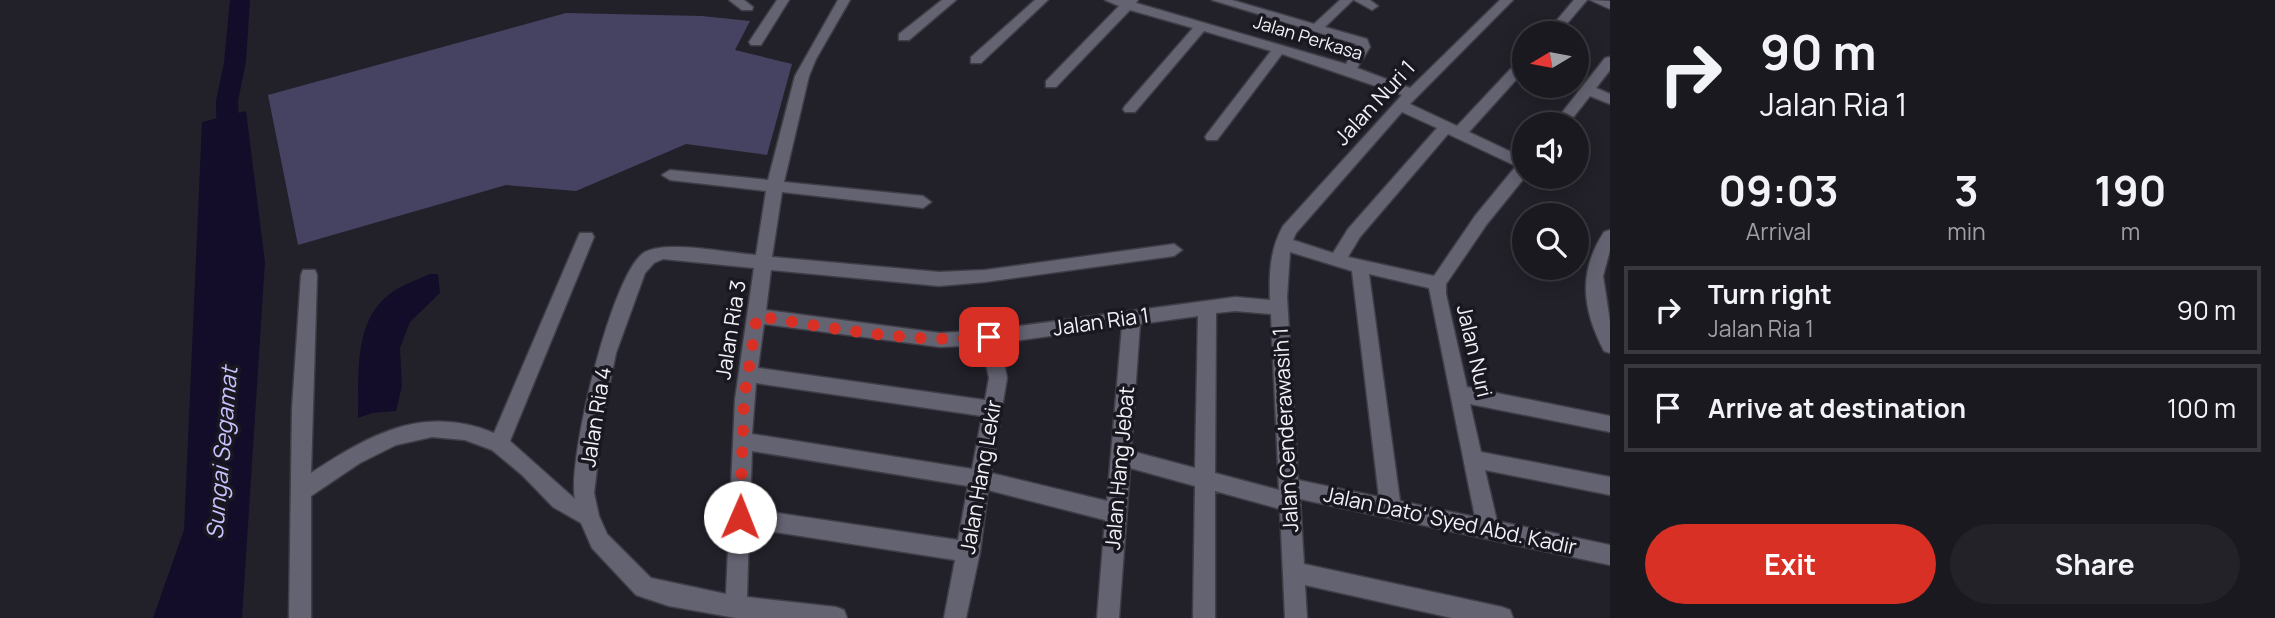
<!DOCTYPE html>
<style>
:root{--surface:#1a1920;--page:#232229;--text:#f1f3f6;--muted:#9fa0a5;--line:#38383e;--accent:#d93025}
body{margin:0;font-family:Manrope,sans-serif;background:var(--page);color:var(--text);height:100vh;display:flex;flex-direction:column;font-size:26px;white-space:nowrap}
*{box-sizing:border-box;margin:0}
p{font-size:23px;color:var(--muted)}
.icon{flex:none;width:38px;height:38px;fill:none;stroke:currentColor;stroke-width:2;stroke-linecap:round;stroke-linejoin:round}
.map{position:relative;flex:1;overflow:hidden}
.details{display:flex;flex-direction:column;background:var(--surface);width:665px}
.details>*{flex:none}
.top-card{background:#1a1920;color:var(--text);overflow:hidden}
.needle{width:46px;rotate:260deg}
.buttons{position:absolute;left:1512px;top:21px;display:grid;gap:14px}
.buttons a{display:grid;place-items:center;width:77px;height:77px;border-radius:50%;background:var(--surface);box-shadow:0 4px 18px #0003,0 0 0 2px var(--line);font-size:35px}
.pin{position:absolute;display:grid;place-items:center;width:60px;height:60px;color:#fff;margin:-30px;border-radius:14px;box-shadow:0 4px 10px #0006}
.me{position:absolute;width:77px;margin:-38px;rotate:1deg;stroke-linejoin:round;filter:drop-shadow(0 0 5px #0008)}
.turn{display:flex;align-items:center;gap:24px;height:147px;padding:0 35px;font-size:32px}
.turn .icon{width:91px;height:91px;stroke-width:2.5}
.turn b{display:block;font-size:49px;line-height:60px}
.eta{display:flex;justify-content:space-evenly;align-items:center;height:119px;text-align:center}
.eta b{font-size:42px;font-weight:700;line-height:49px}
.cta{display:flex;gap:14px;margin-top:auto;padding:14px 35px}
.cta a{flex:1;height:80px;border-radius:42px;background:var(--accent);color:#fff;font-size:28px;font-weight:700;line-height:80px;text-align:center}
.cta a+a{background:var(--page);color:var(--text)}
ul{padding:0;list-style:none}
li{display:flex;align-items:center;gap:21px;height:88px;margin:0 14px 10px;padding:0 21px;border:4px solid var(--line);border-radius:0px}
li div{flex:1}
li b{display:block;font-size:26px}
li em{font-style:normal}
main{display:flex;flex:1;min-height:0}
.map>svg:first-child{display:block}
.green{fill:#464261}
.water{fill:#130d29}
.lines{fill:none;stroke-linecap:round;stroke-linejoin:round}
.river{fill:#130d29;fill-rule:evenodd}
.minor-casing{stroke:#3f3e47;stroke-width:3}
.minor{fill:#646372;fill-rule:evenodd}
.route{stroke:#d93025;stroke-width:12;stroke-dasharray:0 21.6}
.labels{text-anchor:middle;stroke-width:7;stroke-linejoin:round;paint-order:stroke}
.far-street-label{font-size:18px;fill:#f1f1f7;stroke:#191820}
.street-label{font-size:21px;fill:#f1f1f7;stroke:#191820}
.water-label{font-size:23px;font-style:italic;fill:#c8c2ff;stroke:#191820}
</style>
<main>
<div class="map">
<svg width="1610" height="618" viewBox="0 0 1610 618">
<rect width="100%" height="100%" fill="#22212a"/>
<!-- green -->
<path class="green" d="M 566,13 L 702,16 L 750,21 L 735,50 L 792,64 L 767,155 L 686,144 L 576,191 L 506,185 L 298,245 L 268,95 Z"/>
<!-- water -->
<path class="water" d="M 246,111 L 265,262 L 242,618 L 153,618 L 184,530 L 202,122 Z
M 430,274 L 438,274 L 440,293 L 410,322 L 400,348 L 402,386 L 396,411 L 372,413 L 358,418 C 359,380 353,325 386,297 C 398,286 415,281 430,274 Z"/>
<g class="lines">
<!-- river -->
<path class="river" d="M 230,0 L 250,0 L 246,62 L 238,101 L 241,154 L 238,160 L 229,162 L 220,160 L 217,154 L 216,101 L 224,62 Z"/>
<!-- minor casing -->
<g class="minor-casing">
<path id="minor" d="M 729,0 L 744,0 L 753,7 L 752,10 L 742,10 Z
M 777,0 L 789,0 L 761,45 L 751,45 L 749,42 Z
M 838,0 L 850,0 L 816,59 L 809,76 L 784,182 L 923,196 L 931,202 L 923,208 L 782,192 L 772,257 L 939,272 L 985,270 L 1174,244 L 1182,250 L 1174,256 L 985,282 L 939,286 L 771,270 L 766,310 L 940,333 L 989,330 L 1235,297 L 1270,300 C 1269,274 1270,249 1283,226 L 1402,95 L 1282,54 L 1217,140 L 1207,140 L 1205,137 L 1207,134 L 1271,51 L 1204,31 L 1135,112 L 1125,112 L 1123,109 L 1125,106 L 1193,28 L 1130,10 L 1056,87 L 1046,87 L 1046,81 L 1119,6 L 1105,0 L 1138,0 L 1136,3 L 1346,64 L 1356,44 L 1212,0 L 1232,0 L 1314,24 L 1340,0 L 1353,0 L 1325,27 L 1367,39 L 1370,47 L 1357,68 L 1410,88 L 1500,0 L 1513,0 L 1410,104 L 1457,126 L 1519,60 L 1524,59 L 1524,71 L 1469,132 L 1524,158 L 1525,177 L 1487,224 L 1446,284 L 1446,294 L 1467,387 L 1610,416 L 1610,432 L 1470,404 L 1481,452 L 1610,477 L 1610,495 L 1485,470 L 1497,521 L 1610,545 L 1610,565 L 1300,499 L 1304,564 L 1502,607 L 1510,610 L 1513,618 L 1452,618 L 1305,585 L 1307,618 L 1285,618 L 1280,509 L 1215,491 L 1215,618 L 1193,618 L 1195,486 L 1130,468 L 1119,618 L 1097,618 L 1105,520 L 988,490 L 980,552 L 966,618 L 944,618 L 955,560 L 749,528 L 747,597 L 836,607 L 844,610 L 847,618 L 736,618 L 669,606 L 636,595 L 592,548 L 581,523 L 553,507 L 522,475 L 492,450 L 465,440 L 432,437 L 396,445 L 360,463 L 311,496 L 311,618 L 289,618 L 292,409 L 301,275 L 303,270 L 315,270 L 317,275 L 311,473 C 370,434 424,404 494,433 L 578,237 L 580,233 L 592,233 L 594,237 L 510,441 L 575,499 C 567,462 612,270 645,252 C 668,240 729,253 756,255 L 766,191 L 670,180 L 662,175 L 670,170 L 768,180 L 795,76 ZM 1402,112 L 1437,128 L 1348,229 L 1333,253 L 1293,240 L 1296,233 ZM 1448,134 L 1516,166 L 1475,216 L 1434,276 L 1348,257 L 1360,237 ZM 1290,252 L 1352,271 L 1379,497 L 1298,480 L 1287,297 ZM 663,259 L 754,268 L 735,399 L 726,594 L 651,578 L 607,534 L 599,516 L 594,493 L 604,411 L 616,353 L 645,273 L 654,263 ZM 1369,274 L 1429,288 L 1475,517 L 1400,501 ZM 1235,311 L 1271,314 L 1279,490 L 1215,473 L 1216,313 ZM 1198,316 L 1195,468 L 1131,451 L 1140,324 ZM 764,324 L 940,347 L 982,345 L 989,378 L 985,400 L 758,368 ZM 1122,326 L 1107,501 L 991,473 L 1007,378 L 1000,343 ZM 756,383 L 982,416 L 972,469 L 752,434 ZM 752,451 L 968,486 L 958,540 L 750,509 Z
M 942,0 L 956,0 L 909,40 L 899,40 L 899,34 Z
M 1035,0 L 1048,0 L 981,63 L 971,63 L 971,57 Z
M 1354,0 L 1370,0 L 1378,6 L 1372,10 Z
M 1574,0 L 1587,0 L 1559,33 L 1546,33 Z
M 1590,0 L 1610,1 L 1610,9 Z
M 1610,57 L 1610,70 L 1596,88 L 1610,94 L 1610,104 L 1590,96 L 1568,124 L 1553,124 L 1605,58 Z
M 1610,230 L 1610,250 L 1603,276 L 1610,322 L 1610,353 L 1604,351 C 1582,309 1578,272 1604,232 Z"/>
</g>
<!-- minor -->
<use href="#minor" class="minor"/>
</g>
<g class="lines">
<!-- route -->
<path class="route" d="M 740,517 L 744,399 L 757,316 C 833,328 912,344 989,337"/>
</g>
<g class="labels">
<!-- far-street labels -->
<g class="far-street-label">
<text transform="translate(1308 38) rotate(17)" y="6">Jalan Perkasa</text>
</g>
<!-- street labels -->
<g class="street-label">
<text transform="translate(1375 103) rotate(-47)" y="7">Jalan Nuri 1</text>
<text transform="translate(1101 322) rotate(-8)" y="7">Jalan Ria 1</text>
<text transform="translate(731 330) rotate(-81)" y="7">Jalan Ria 3</text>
<text transform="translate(1474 351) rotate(77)" y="7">Jalan Nuri</text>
<text transform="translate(596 417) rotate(-81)" y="7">Jalan Ria 4</text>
<text transform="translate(1286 430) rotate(-93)" y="7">Jalan Cenderawasih 1</text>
<text transform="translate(1120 468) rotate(-85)" y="7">Jalan Hang Jebat</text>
<text transform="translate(981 477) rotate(-80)" y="7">Jalan Hang Lekir</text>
<text transform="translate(1450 521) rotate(12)" y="7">Jalan Dato' Syed Abd. Kadir</text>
</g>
<!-- water labels -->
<g class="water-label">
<text transform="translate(222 453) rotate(-85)" y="8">Sungai Segamat</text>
</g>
</g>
</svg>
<div class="buttons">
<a><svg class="needle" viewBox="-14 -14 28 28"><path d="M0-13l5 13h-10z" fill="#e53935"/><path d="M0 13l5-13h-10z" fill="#9fa0a5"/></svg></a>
<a><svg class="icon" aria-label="sound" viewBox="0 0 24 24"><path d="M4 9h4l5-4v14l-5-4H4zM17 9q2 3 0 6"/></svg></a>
<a><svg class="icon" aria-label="search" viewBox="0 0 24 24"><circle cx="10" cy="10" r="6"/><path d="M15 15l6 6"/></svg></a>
</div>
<div class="pin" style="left:989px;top:337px;background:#d93025"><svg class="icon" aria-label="arrive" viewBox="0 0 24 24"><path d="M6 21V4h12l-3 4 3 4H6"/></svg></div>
<svg class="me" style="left:740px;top:517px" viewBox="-20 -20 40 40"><circle r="19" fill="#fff"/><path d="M0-13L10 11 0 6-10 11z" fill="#d93025"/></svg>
</div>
<section class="details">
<div class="top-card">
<div class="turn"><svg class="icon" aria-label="right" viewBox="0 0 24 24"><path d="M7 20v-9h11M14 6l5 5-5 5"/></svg><div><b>90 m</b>Jalan Ria 1</div></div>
</div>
<div class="eta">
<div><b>09:03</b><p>Arrival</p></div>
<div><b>3</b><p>min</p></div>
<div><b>190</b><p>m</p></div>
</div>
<ul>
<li><svg class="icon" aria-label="right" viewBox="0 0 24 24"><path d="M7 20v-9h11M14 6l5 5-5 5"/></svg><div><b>Turn right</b><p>Jalan Ria 1</p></div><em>90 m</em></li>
<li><svg class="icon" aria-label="arrive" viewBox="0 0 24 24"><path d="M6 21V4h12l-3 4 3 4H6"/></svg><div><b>Arrive at destination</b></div><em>100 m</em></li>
</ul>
<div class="cta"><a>Exit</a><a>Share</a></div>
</section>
</main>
